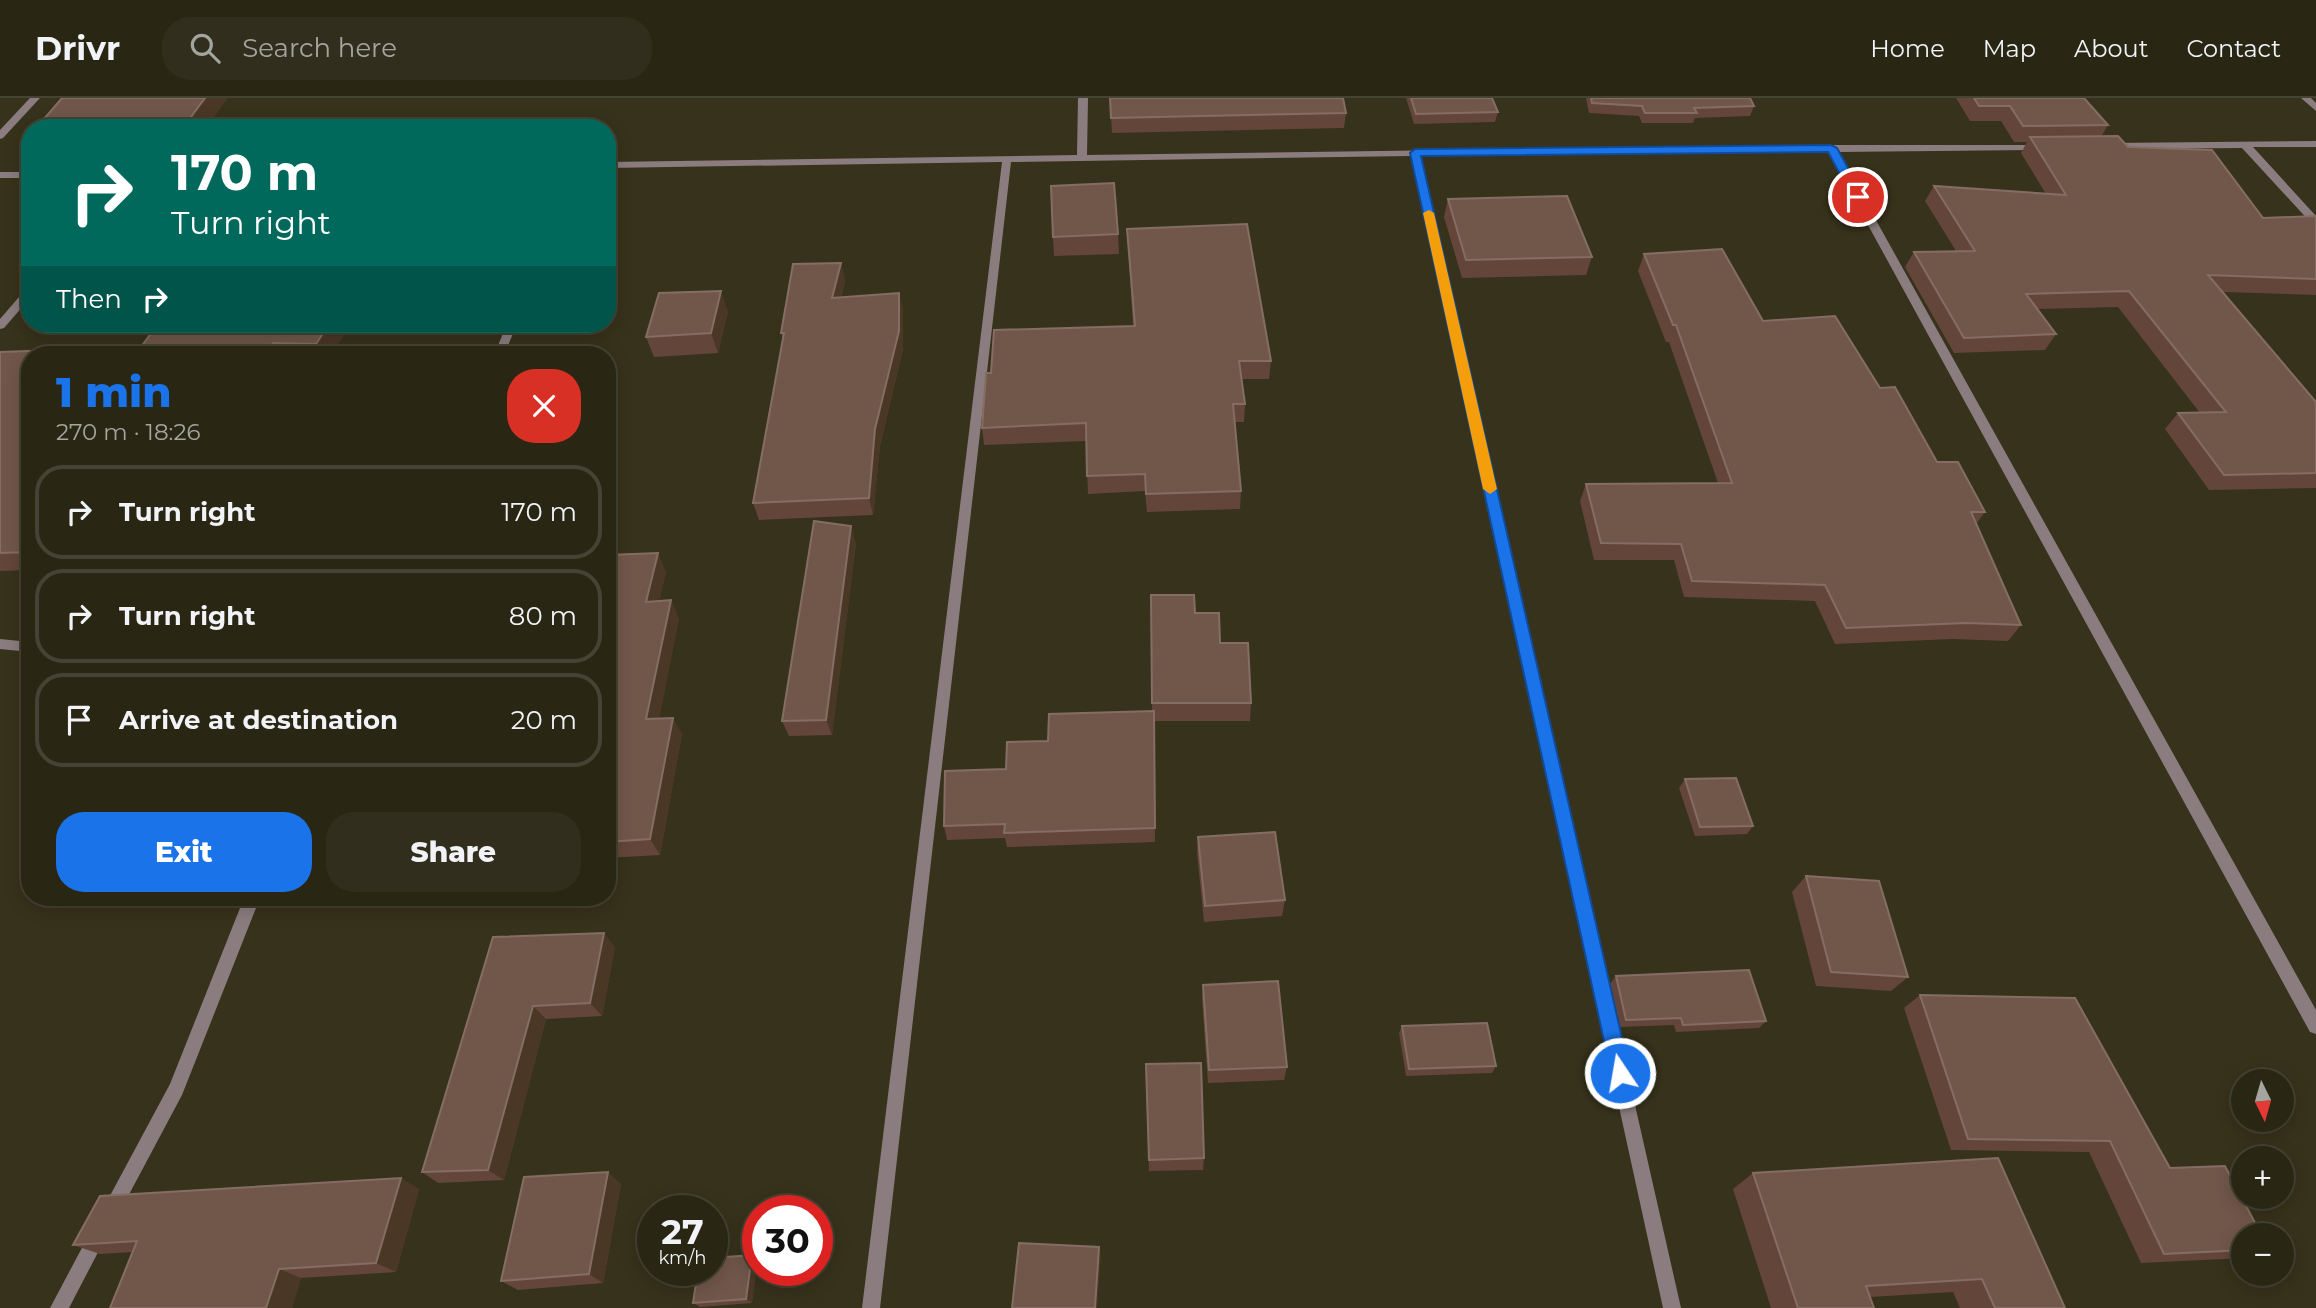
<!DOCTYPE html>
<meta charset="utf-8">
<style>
:root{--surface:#292614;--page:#312e1d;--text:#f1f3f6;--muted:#a5a5a0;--line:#454334;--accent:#1a73e8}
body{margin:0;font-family:Montserrat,sans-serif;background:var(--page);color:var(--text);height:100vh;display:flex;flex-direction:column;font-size:26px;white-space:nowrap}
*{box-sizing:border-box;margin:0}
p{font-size:23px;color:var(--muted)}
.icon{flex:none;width:38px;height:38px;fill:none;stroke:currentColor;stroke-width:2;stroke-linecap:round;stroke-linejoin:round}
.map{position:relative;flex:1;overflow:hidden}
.side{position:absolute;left:21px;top:248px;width:595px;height:560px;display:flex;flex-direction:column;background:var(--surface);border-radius:28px;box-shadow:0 4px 18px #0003,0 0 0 2px var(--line)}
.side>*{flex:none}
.banner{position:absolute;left:21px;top:21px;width:595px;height:214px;border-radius:28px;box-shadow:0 4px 18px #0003,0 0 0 2px var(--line);background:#00695c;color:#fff;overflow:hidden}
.needle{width:46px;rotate:175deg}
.buttons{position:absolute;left:2231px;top:971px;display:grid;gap:14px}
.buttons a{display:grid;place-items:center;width:63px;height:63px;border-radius:50%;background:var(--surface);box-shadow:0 4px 18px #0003,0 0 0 2px var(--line);font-size:35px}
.speed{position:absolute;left:637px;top:1097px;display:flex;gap:14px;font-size:35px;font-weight:700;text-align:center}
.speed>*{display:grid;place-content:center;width:91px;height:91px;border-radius:50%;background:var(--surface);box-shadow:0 4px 18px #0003,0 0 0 2px var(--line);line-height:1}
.speed small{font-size:18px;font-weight:400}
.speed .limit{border:10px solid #d22;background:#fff;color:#111}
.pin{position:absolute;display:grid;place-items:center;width:60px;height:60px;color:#fff;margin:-30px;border:4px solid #fff;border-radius:50%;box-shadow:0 2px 7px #0007}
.me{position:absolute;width:77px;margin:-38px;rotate:348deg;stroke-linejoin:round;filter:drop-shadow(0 0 5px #0008)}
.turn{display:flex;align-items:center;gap:24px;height:147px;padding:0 35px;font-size:32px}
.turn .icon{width:91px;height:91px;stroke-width:2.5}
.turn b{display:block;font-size:49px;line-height:60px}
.then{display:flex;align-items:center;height:66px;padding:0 35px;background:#0003;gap:14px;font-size:26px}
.round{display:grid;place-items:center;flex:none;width:74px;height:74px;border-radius:28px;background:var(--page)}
.overview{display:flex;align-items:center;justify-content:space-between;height:119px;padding:0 35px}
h1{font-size:42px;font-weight:800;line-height:52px;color:var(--accent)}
.primary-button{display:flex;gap:14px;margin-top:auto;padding:14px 35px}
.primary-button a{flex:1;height:80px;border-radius:28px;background:var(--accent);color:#fff;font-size:28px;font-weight:800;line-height:80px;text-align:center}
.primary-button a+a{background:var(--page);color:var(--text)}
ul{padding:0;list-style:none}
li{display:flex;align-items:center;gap:21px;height:94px;margin:0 14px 10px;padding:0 21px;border:4px solid var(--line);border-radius:28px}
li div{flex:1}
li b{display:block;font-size:26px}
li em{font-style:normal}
header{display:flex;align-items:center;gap:42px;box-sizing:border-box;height:98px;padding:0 35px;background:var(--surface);border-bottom:2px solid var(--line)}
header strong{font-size:33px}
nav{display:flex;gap:38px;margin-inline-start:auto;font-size:24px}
.search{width:490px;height:63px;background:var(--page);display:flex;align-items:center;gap:18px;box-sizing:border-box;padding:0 24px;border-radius:28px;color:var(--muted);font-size:26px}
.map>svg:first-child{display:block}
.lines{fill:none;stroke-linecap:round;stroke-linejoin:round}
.minor{fill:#8b7d7f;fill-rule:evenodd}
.wall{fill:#634639}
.shaded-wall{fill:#4b3726}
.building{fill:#71574a;stroke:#846e61;stroke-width:2}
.route{fill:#1a73e8;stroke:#114b97;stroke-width:2}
.slow{fill:#f59e0b}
</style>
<header>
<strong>Drivr</strong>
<div class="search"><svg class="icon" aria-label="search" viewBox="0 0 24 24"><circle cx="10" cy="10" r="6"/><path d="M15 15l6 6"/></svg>Search here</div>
<nav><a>Home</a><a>Map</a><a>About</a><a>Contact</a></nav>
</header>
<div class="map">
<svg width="2316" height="1210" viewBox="0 0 2316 1210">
<rect width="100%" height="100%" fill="#37321b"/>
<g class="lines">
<!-- minor -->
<path class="minor" d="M 30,0 L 40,0 L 3,40 L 0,41 L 0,32 Z
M 1078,0 L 1088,0 L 1087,57 L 1831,47 L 2044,47 L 2046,49 L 2041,52 L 1838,54 L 2316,912 L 2316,936 L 2310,934 L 1828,54 L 1420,58 L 1681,1210 L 1663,1210 L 1411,58 L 1011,64 L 880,1210 L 862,1210 L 1002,64 L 607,70 L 607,64 L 1077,57 Z
M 2301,0 L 2311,0 L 2316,5 L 2316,13 Z
M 2316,43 L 2316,49 L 2253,49 L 2316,118 L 2316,127 L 2312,126 L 2242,50 L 2110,51 L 2105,48 L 2110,45 Z
M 0,74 L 30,74 L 30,80 L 0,80 Z
M 30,190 L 30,200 L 4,230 L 0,231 L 0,221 L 26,191 Z
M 507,226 L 517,226 L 504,257 L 494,257 Z
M 0,541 L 30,544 L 30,554 L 0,551 Z
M 244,800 L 260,800 L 182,997 L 117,1119 L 111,1122 L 105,1119 L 102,1113 L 105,1107 L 170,986 Z
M 98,1128 L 104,1131 L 107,1137 L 69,1210 L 50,1210 L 92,1131 Z"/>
</g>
<!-- wall -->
<path class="wall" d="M 62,0 L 206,30 L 37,30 L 37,29 Z
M 1110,0 L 1346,15 L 1344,30 L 1112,35 Z
M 1406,0 L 1492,0 L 1498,14 L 1495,24 L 1414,26 Z
M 1586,0 L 1750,0 L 1754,8 L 1750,18 L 1695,20 L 1693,25 L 1642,25 L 1639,18 L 1589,15 Z
M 1956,0 L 2084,0 L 2108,27 L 2101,39 L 2128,49 L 2263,120 L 2316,118 L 2316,197 L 2222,194 L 2316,304 L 2316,390 L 2209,392 L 2165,331 L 2178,315 L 2200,315 L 2118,209 L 2038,211 L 2056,236 L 2045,252 L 1954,255 L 1905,169 L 1914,154 L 1956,153 L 1925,103 L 1934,88 L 2046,96 L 2021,55 L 2027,44 L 2014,44 L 2001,23 L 1970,23 Z
M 1448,101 L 1592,159 L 1586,177 L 1462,180 L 1444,119 Z
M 1127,131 L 1271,263 L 1269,281 L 1242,281 L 1245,306 L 1244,324 L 1235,324 L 1241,393 L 1240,411 L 1147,414 L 1145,393 L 1088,396 L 1086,343 L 984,347 L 982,330 L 991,275 L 1133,228 Z
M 1118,136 L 1119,156 L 1054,158 L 1053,139 Z
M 1644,156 L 1880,290 L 1937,364 L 1985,414 L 1976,426 L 2021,527 L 2008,543 L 1953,541 L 1835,546 L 1815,503 L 1684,499 L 1674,462 L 1594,462 L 1580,403 L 1586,386 L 1718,385 L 1669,244 L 1666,244 L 1638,173 Z
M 841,165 L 845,183 L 841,199 L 903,212 L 903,251 L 880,348 L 873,417 L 759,422 L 753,405 L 783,241 L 781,235 Z
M 728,213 L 718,255 L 654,259 L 646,239 Z
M 158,226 L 351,226 L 331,257 L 30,257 L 30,472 L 0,473 L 0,254 L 141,249 Z
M 856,445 L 832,637 L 789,638 L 782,623 Z
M 607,457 L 666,474 L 659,503 L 679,520 L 659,620 L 682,636 L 660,757 L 607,760 Z
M 1151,497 L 1195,515 L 1220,545 L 1251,605 L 1250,623 L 1154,623 L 1155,744 L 1007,749 L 1005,740 L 947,742 L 944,728 L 1048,643 L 1152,613 Z
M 1685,681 L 1753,728 L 1747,736 L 1695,738 L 1679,690 Z
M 1198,739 L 1285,802 L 1282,818 L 1204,824 L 1197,755 Z
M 1806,778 L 1908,879 L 1891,893 L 1816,888 L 1792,794 Z
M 493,839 L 615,849 L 602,918 L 546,921 L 504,1082 L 438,1085 L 422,1074 Z
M 1616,878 L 1766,923 L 1759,930 L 1676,934 L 1674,927 L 1620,929 L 1610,886 Z
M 1203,887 L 1287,969 L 1284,982 L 1208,985 L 1202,901 Z
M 1920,897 L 2170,1070 L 2244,1138 L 2244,1160 L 2141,1165 L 2089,1054 L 1951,1052 L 1904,910 Z
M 1402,928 L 1496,968 L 1492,975 L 1406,978 L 1399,935 Z
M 1146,966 L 1204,1060 L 1203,1072 L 1149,1073 Z
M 1753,1075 L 2065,1210 L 1960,1210 L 1953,1194 L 1870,1199 L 1874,1210 L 1771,1210 L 1733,1091 Z
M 621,1086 L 603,1185 L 518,1192 L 501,1183 Z
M 419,1091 L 396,1174 L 301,1180 L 292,1210 L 110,1210 L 132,1154 L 100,1156 L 73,1147 Z
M 752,1157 L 757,1162 L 752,1205 L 700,1209 L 693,1205 Z"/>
<!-- shaded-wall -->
<path class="shaded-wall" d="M 205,0 L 228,0 L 206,30 L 186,30 L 185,27 Z
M 841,165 L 845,183 L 836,217 L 832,200 Z
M 721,193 L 728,213 L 718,255 L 711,235 Z
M 899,195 L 903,212 L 903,251 L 880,348 L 873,417 L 869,400 L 875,331 Z
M 329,226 L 351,226 L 331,257 L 324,257 L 316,246 Z
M 273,245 L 282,257 L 266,257 Z
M 851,428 L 856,445 L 832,637 L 826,622 Z
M 658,455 L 666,474 L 655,522 L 646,504 Z
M 671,502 L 679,520 L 656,638 L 646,621 Z
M 673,620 L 682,636 L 660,757 L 650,741 Z
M 604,835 L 615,849 L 602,918 L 590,905 Z
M 533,908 L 546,921 L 504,1082 L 488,1072 Z
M 608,1074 L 621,1086 L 603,1185 L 589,1176 Z
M 401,1080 L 419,1091 L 396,1174 L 376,1165 Z
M 1099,1149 L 1101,1159 L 1097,1210 L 1095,1210 Z
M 752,1157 L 757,1162 L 752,1205 L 746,1201 Z
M 279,1171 L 301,1180 L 292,1210 L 266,1210 Z"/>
<!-- building -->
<path class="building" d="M 62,0 L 205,0 L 185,27 L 37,29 Z
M 1110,0 L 1343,0 L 1346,15 L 1111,20 Z
M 1411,0 L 1492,0 L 1498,14 L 1416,16 Z
M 1591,0 L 1750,0 L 1754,8 L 1694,10 L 1697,15 L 1645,15 L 1642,8 L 1592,5 Z
M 1974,0 L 2084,0 L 2108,27 L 2023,28 L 2010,8 L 1979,8 Z
M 2118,38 L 2128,49 L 2212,52 L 2263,120 L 2316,118 L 2316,181 L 2208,177 L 2316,304 L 2316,375 L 2224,377 L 2178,315 L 2226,314 L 2129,193 L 2026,196 L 2056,236 L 1964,240 L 1914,154 L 1975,153 L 1934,88 L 2066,97 L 2030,39 Z
M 1114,85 L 1118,136 L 1053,139 L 1051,88 Z
M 1567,98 L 1592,159 L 1466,162 L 1448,101 Z
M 1247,126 L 1271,263 L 1239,263 L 1245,306 L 1233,306 L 1241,393 L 1146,396 L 1145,376 L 1087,378 L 1086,325 L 982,330 L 986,275 L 991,275 L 994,232 L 1135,228 L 1127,131 Z
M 1722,151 L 1763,223 L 1835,218 L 1880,290 L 1895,289 L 1937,364 L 1958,364 L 1985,414 L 1971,414 L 2021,527 L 1966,525 L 1846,530 L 1825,487 L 1692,483 L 1681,446 L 1601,445 L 1586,386 L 1732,385 L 1676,227 L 1673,227 L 1644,156 Z
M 841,165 L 832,200 L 899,195 L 899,233 L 875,331 L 869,400 L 753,405 L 784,235 L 781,235 L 793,166 Z
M 721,193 L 711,235 L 646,239 L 659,195 Z
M 158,226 L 329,226 L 316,246 L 273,245 L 266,257 L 30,257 L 30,454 L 0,455 L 0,254 L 141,249 Z
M 814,423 L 851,428 L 826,622 L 782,623 Z
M 658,455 L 646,504 L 671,502 L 646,621 L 673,620 L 650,741 L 607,744 L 607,457 Z
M 1151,497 L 1194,497 L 1195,515 L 1219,515 L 1220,545 L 1248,545 L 1251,605 L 1152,605 Z
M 1154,613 L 1155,730 L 1004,735 L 1005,726 L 944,728 L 945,673 L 1006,671 L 1007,644 L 1048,643 L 1049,616 Z
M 1736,680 L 1753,728 L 1700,729 L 1685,681 Z
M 1275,734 L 1285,802 L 1205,808 L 1198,739 Z
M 1806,778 L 1879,783 L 1908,879 L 1831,874 Z
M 604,835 L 590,905 L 533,908 L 488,1072 L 422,1074 L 493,839 Z
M 1749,872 L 1766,923 L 1683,927 L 1681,920 L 1626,922 L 1616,878 Z
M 1278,883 L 1287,969 L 1209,972 L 1203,887 Z
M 1920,897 L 2075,900 L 2170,1070 L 2225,1068 L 2262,1138 L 2244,1138 L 2244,1152 L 2164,1156 L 2110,1043 L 1968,1041 Z
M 1487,925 L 1496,968 L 1409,971 L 1402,928 Z
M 1201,965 L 1204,1060 L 1149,1062 L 1146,966 Z
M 1998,1060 L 2065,1210 L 1995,1210 L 1982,1181 L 1866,1188 L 1874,1210 L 1798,1210 L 1753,1075 Z
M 608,1074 L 589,1176 L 501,1183 L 524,1079 Z
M 401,1080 L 376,1165 L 279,1171 L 266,1210 L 110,1210 L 137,1143 L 73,1147 L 100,1098 Z
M 1019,1145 L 1099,1149 L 1095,1210 L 1012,1210 Z
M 752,1157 L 746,1201 L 693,1205 L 698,1172 L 712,1172 L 712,1160 Z"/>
<!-- route -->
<path class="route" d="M 1831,47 L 1837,50 L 1864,99 L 1862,102 L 1854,102 L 1828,54 L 1421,58 L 1630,975 L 1627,982 L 1620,984 L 1614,982 L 1611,975 L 1410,55 L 1415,51 Z"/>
<!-- slow -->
<path class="slow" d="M 1429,112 L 1434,115 L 1497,391 L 1490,396 L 1483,391 L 1423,115 Z"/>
</svg>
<div class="buttons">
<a><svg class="needle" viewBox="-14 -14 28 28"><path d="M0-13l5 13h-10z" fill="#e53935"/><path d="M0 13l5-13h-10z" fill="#a5a5a0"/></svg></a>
<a>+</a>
<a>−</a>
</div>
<div class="speed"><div>27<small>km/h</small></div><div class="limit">30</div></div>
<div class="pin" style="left:1858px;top:99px;background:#d93025"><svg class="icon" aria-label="arrive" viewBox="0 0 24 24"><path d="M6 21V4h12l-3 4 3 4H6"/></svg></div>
<svg class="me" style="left:1620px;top:975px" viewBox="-20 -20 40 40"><circle r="17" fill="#1a73e8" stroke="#fff" stroke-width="3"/><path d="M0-11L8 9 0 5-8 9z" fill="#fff"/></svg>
<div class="banner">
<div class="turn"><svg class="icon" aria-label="right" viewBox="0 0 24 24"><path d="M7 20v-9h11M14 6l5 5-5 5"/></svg><div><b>170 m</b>Turn right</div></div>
<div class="then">Then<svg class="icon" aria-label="right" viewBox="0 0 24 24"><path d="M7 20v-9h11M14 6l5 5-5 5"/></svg></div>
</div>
<section class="side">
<div class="overview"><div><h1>1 min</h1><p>270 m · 18:26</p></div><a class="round" style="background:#d93025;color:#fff"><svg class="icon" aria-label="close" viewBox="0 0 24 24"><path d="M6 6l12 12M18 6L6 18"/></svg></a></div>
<ul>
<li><svg class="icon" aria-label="right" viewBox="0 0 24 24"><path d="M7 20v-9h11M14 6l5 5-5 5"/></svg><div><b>Turn right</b></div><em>170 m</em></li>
<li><svg class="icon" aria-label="right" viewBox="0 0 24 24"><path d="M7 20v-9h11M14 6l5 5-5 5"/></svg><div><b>Turn right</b></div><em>80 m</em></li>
<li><svg class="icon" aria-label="arrive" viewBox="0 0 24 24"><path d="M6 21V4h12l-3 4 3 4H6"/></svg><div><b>Arrive at destination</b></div><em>20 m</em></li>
</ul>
<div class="primary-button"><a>Exit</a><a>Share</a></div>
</section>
</div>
